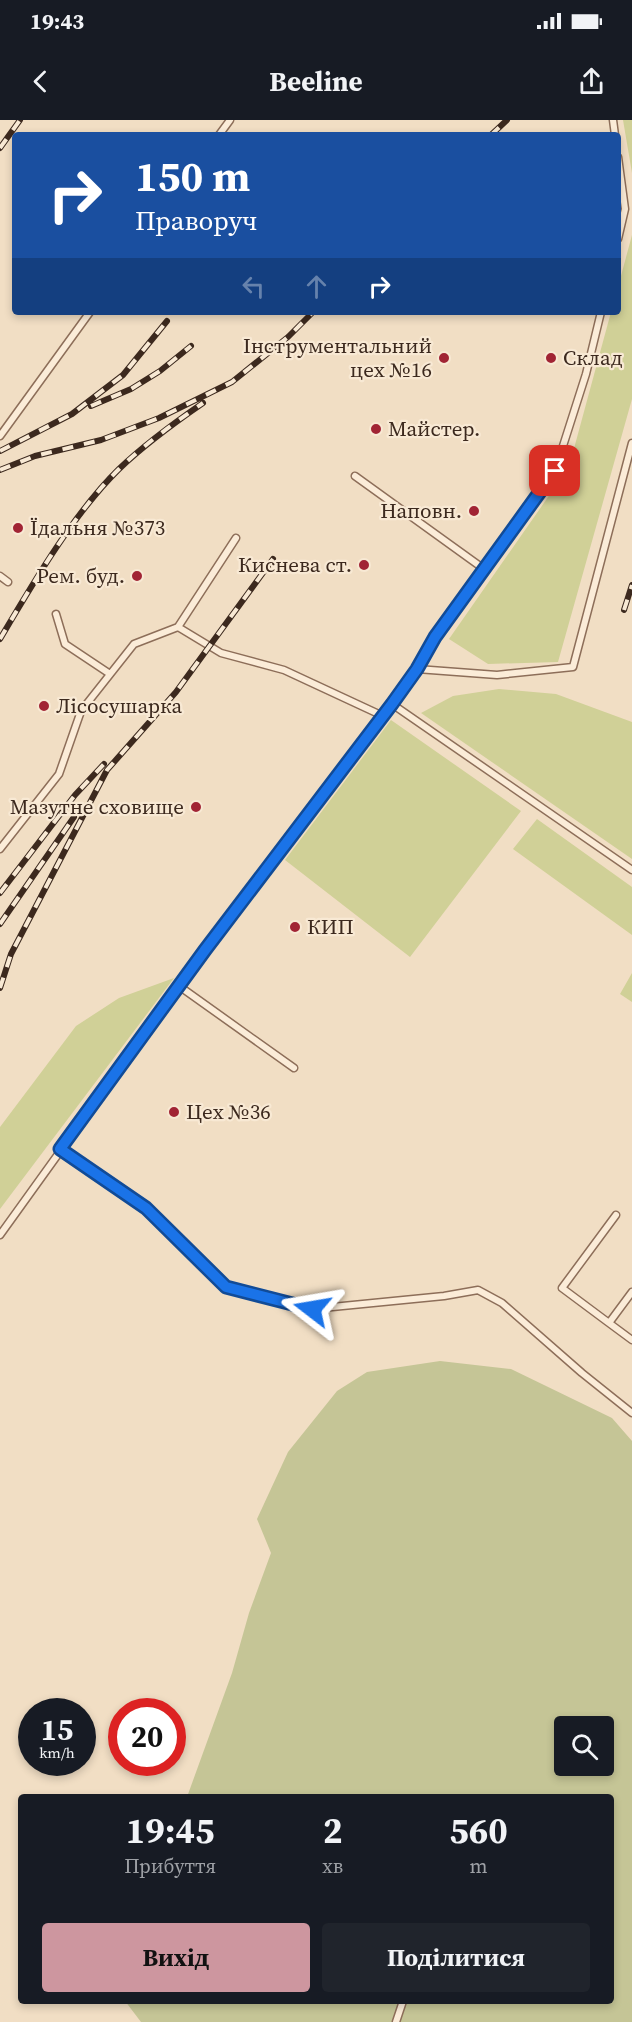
<!DOCTYPE html>
<html lang="uk">
<meta charset="utf-8">
<style>
:root{--surface:#171b24;--page:#20242c;--text:#f1f3f6;--muted:#9ea1a6;--accent:#cd969f}
body{margin:0;font-family:"Source Serif 4",serif;background:var(--page);color:var(--text);height:100vh;display:flex;flex-direction:column;font-size:22px;white-space:nowrap}
*{box-sizing:border-box;margin:0}
p{font-size:20px;color:var(--muted)}
.icon{flex:none;width:33px;height:33px;fill:none;stroke:currentColor;stroke-width:2;stroke-linecap:round;stroke-linejoin:round}
.map{position:relative;flex:1;overflow:hidden}
.panel{position:absolute;left:18px;top:1674px;width:596px;height:210px;display:flex;flex-direction:column;background:var(--surface);border-radius:6px;box-shadow:0 3px 9px #0003}
.panel>*{flex:none}
.hud{position:absolute;left:12px;top:12px;width:609px;height:183px;border-radius:6px;box-shadow:0 3px 9px #0003;background:#1a4fa0;color:#fff;overflow:hidden}
.tools{position:absolute;left:554px;top:1596px;display:grid;gap:12px}
.tools a{display:grid;place-items:center;width:60px;height:60px;border-radius:6px;background:var(--surface);box-shadow:0 3px 9px #0003;font-size:30px}
.speed{position:absolute;left:18px;top:1578px;display:flex;gap:12px;font-size:30px;font-weight:700;text-align:center}
.speed>*{display:grid;place-content:center;width:78px;height:78px;border-radius:50%;background:var(--surface);box-shadow:0 3px 9px #0003;line-height:1}
.speed small{font-size:15px;font-weight:400}
.speed .limit{border:9px solid #d22;background:#fff;color:#111}
.pin{position:absolute;display:grid;place-items:center;width:51px;height:51px;color:#fff;margin:-26px;border-radius:12px;box-shadow:0 3px 9px #0006}
.me{position:absolute;width:66px;margin:-33px;rotate:284deg;stroke-linejoin:round;filter:drop-shadow(0 0 4px #0008)}
.turn{display:flex;align-items:center;gap:21px;height:126px;padding:0 24px;font-size:27px}
.turn .icon{width:78px;height:78px;stroke-width:2.5}
.turn b{display:block;font-size:42px;line-height:51px}
.lanes{display:flex;align-items:center;height:57px;padding:0 24px;background:#0003;justify-content:center;gap:30px;direction:ltr}
.lanes .off{opacity:.35}
.eta{display:flex;justify-content:space-evenly;align-items:center;height:102px;text-align:center}
.eta b{font-size:36px;font-weight:700;line-height:42px}
.button{display:flex;gap:12px;margin-top:auto;padding:12px 24px}
.button a{flex:1;height:69px;border-radius:6px;background:var(--accent);color:#111;font-size:24px;font-weight:700;line-height:69px;text-align:center}
.button a+a{background:var(--page);color:var(--text)}
.status{display:flex;justify-content:space-between;align-items:center;height:42px;padding:0 30px;background:var(--surface);direction:ltr}
.status svg{height:16px;fill:currentColor}
header{display:flex;justify-content:space-between;align-items:center;height:78px;padding:0 24px;background:var(--surface);font-size:27px;font-weight:700}
.map>svg:first-child{display:block}
.green{fill:#d0d097}
.cemetery{fill:#c5c596;fill-rule:evenodd}
.lines{fill:none;stroke-linecap:round;stroke-linejoin:round}
.lane-casing{stroke:#8d6e59;stroke-width:9}
.lane{stroke:#fbecd8;stroke-width:6}
.rail-casing{stroke:#3c291e;stroke-width:6}
.rail{stroke:#f8e9d4;stroke-width:4;stroke-dasharray:11;stroke-linecap:butt}
.route-casing{stroke:#114b97;stroke-width:15}
.route{stroke:#1a73e8;stroke-width:10}
.poi-dot{fill:#a12434;stroke:#f8e9d4;stroke-width:2}
.labels{text-anchor:middle;stroke-width:4.5;stroke-linejoin:round;paint-order:stroke}
.poi-label{font-size:21px;fill:#3c291e;stroke:#f8e9d4;text-anchor:start}
</style>
<div class="status"><b>19:43</b><svg viewBox="0 0 49 12"><path d="M0 12V9h3v3zM5 12V6h3v6zM10 12V3h3v9zM15 12V0h3v12zM26 1h20v11H26zM47 4h2v5h-2z"/></svg></div>
<header><svg class="icon" aria-label="back" viewBox="0 0 24 24"><path d="M15 5l-7 7 7 7"/></svg>Beeline<svg class="icon" aria-label="share" viewBox="0 0 24 24"><path d="M12 15V3M7 8l5-5 5 5M5 13v7h14v-7"/></svg></header>
<div class="map">
<svg width="632" height="1902" viewBox="0 0 632 1902">
<rect width="100%" height="100%" fill="#f1dec4"/>
<!-- green -->
<path class="green" d="M 623,0 L 632,0 L 632,53 Z
M 632,115 L 632,279 L 558,542 L 488,544 L 449,519 L 569,347 L 611,192 L 618,192 L 618,167 Z
M 499,569 L 556,574 L 632,602 L 632,739 L 421,593 L 453,576 Z
M 391,600 L 521,691 L 410,837 L 285,740 Z
M 537,699 L 632,767 L 632,815 L 513,729 Z
M 632,853 L 632,882 L 620,874 Z
M 174,858 L 0,1089 L 0,1007 L 76,906 L 119,878 Z"/>
<!-- cemetery -->
<path class="cemetery" d="M 440,1241 L 511,1249 L 612,1298 L 632,1321 L 632,1902 L 141,1902 L 125,1881 L 610,1881 L 610,1677 L 187,1677 L 232,1553 L 249,1493 L 271,1433 L 257,1399 L 288,1332 L 337,1271 L 367,1252 ZM 564,1606 L 603,1606 L 603,1646 L 564,1646 Z"/>
<g class="lines">
<!-- lane casing -->
<g class="lane-casing">
<path id="lane" d="M 613,0 L 615,15
M 219,15 L 230,0
M 618,37 L 625,89 L 618,119
M 0,316 L 90,192
M 355,356 L 484,449
M 0,456 L 8,462
M 56,494 L 65,524 L 110,554
M 178,507 L 221,533 L 284,550 L 383,596
M 417,549 L 497,555 L 573,547 L 632,323
M 392,584 L 632,750
M 0,729 L 59,654 L 81,591 L 134,524 L 178,507 L 236,418
M 179,866 L 294,948
M 60,1029 L 146,1088 L 226,1167 L 312,1189 L 444,1176 L 478,1170 L 502,1183 L 582,1253 L 632,1293
M 0,1115 L 205,830 L 392,584 L 417,549 L 435,517 L 555,351 L 586,254 L 601,192
M 632,1172 L 609,1203 L 632,1220
M 609,1203 L 562,1168 L 616,1095
M 396,1902 L 403,1881"/>
</g>
<!-- lane -->
<use href="#lane" class="lane"/>
<!-- rail casing -->
<g class="rail-casing">
<path id="rail" d="M 491,15 L 507,0
M 0,28 L 20,0
M 91,286 L 131,269 L 160,251 L 191,226
M 0,331 L 72,294 L 123,255 L 167,201
M 0,350 L 35,336 L 101,320 L 159,298 L 232,262 L 288,217 L 313,192
M 624,490 L 632,465
M 0,519 C 33,463 74,393 119,349 C 145,324 174,303 203,283
M 0,773 L 75,675 L 104,644
M 0,804 L 74,697
M 0,868 L 11,834 L 107,650 L 176,572 L 273,439"/>
</g>
<!-- rail -->
<use href="#rail" class="rail"/>
</g>
<g class="lines">
<!-- route casing -->
<g class="route-casing">
<path id="route" d="M 312,1189 L 226,1167 L 146,1088 L 60,1029 L 205,830 L 392,584 L 417,549 L 435,517 L 555,351"/>
</g>
<!-- route -->
<use href="#route" class="route"/>
</g>
<!-- markers -->
<g class="poi-dot">
<circle cx="444" cy="238" r="6"/>
<circle cx="551" cy="238" r="6"/>
<circle cx="376" cy="309" r="6"/>
<circle cx="474" cy="391" r="6"/>
<circle cx="18" cy="408" r="6"/>
<circle cx="364" cy="445" r="6"/>
<circle cx="137" cy="456" r="6"/>
<circle cx="44" cy="586" r="6"/>
<circle cx="196" cy="687" r="6"/>
<circle cx="295" cy="807" r="6"/>
<circle cx="174" cy="992" r="6"/>
</g>
<g class="labels">
<!-- poi labels -->
<g class="poi-label">
<text x="432" y="233" text-anchor="end">Інструментальний<tspan x="432" dy="24">цех №16</tspan></text>
<text x="563" y="245">Склад</text>
<text x="388" y="316">Майстер.</text>
<text x="462" y="398" text-anchor="end">Наповн.</text>
<text x="30" y="415">Їдальня №373</text>
<text x="352" y="452" text-anchor="end">Киснева ст.</text>
<text x="125" y="463" text-anchor="end">Рем. буд.</text>
<text x="56" y="593">Лісосушарка</text>
<text x="184" y="694" text-anchor="end">Мазутне сховище</text>
<text x="307" y="814">КИП</text>
<text x="186" y="999">Цех №36</text>
</g>
</g>
</svg>
<div class="tools">
<a><svg class="icon" aria-label="search" viewBox="0 0 24 24"><circle cx="10" cy="10" r="6"/><path d="M15 15l6 6"/></svg></a>
</div>
<div class="speed"><div>15<small>km/h</small></div><div class="limit">20</div></div>
<div class="pin" style="left:555px;top:351px;background:#d93025"><svg class="icon" aria-label="arrive" viewBox="0 0 24 24"><path d="M6 21V4h12l-3 4 3 4H6"/></svg></div>
<svg class="me" style="left:312px;top:1189px" viewBox="-20 -20 40 40"><path d="M0-17L14 15 0 8-14 15z" fill="#1a73e8" stroke="#fff" stroke-width="4"/></svg>
<div class="hud">
<div class="turn"><svg class="icon" aria-label="right" viewBox="0 0 24 24"><path d="M7 20v-9h11M14 6l5 5-5 5"/></svg><div><b>150 m</b>Праворуч</div></div>
<div class="lanes"><svg class="icon off" aria-label="left" viewBox="0 0 24 24"><path d="M17 20v-9H6M10 6l-5 5 5 5"/></svg><svg class="icon off" aria-label="ahead" viewBox="0 0 24 24"><path d="M12 20V5M6 11l6-6 6 6"/></svg><svg class="icon" aria-label="right" viewBox="0 0 24 24"><path d="M7 20v-9h11M14 6l5 5-5 5"/></svg></div>
</div>
<section class="panel">
<div class="eta">
<div><b>19:45</b><p>Прибуття</p></div>
<div><b>2</b><p>хв</p></div>
<div><b>560</b><p>m</p></div>
</div>
<div class="button"><a>Вихід</a><a>Поділитися</a></div>
</section>
</div>
